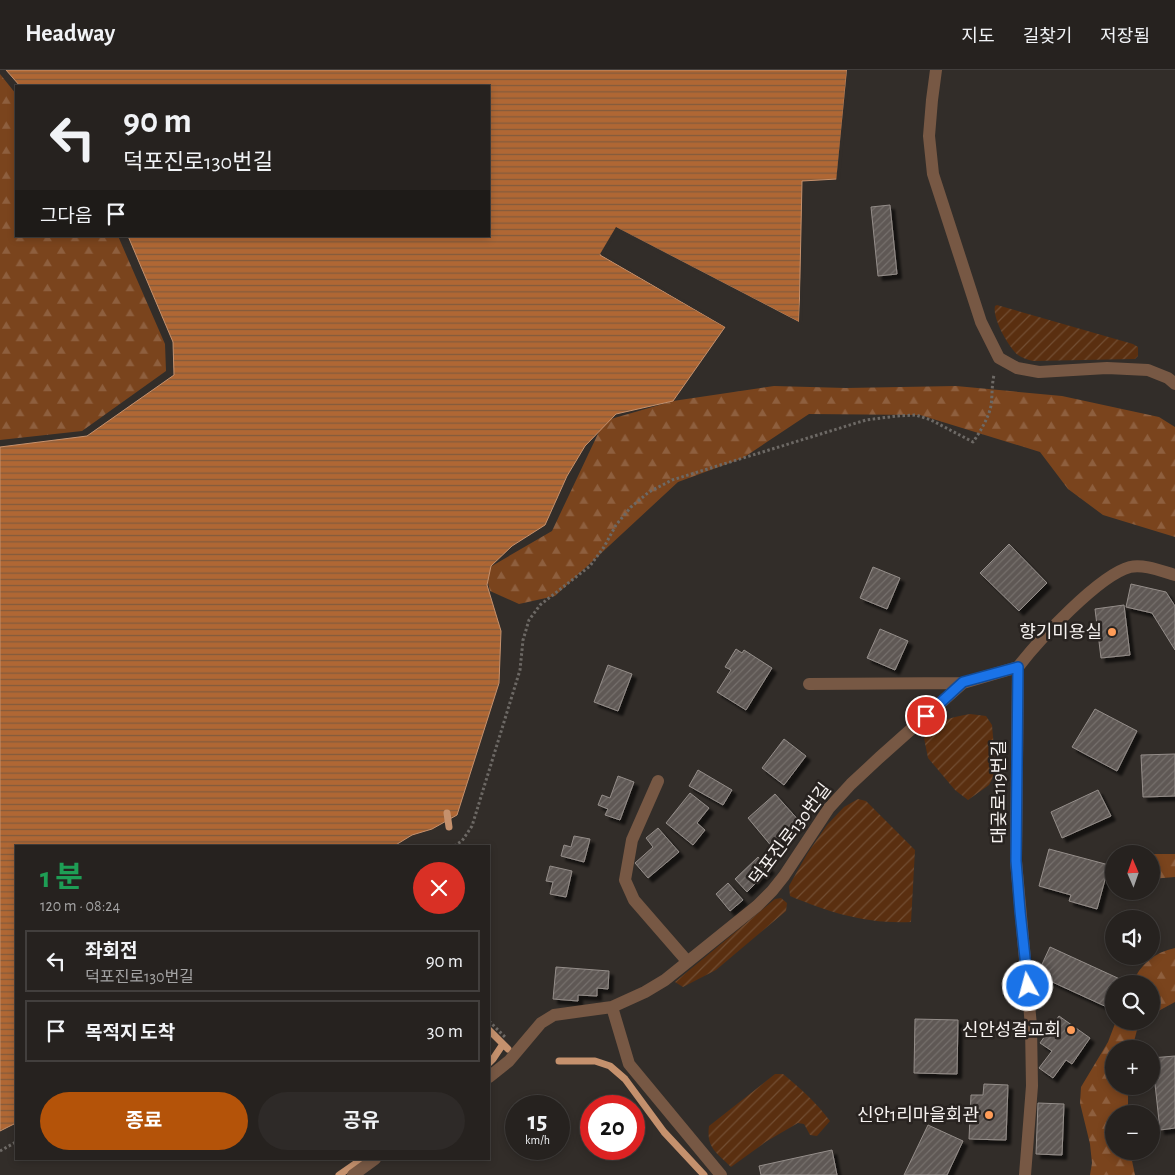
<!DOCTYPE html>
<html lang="ko">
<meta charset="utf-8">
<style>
:root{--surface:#26221f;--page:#2e2a28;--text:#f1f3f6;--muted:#a4a4a4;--line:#423f3d;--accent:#b45309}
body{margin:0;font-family:"Alegreya Sans","Noto Sans KR",sans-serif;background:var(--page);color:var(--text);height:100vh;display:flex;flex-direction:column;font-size:19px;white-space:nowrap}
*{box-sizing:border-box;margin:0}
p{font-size:16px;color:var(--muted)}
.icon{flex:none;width:28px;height:28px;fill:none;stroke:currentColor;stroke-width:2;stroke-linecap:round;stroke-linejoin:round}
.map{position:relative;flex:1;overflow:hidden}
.details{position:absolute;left:15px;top:775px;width:475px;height:315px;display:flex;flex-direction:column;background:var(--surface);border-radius:0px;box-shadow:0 2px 8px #0003,0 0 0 1px var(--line)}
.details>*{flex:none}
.guide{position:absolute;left:15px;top:15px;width:475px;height:152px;border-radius:0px;box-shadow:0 2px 8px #0003,0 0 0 1px var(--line);background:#26221f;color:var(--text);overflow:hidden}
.needle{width:32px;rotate:358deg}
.buttons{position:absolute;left:1105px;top:775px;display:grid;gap:10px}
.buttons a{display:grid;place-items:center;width:55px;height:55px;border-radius:50%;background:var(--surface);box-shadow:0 2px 8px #0003,0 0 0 1px var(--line);font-size:25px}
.speed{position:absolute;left:505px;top:1025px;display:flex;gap:10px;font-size:25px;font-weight:700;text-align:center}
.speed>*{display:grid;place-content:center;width:65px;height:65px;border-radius:50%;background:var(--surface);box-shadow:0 2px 8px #0003,0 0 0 1px var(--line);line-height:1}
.speed small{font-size:12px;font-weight:400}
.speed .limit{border:8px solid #d22;background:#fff;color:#111}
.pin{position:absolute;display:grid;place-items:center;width:42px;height:42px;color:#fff;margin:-21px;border:2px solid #fff;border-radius:50%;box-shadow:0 1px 5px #0007}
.me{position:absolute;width:55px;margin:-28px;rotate:353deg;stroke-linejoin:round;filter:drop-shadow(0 0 4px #0008)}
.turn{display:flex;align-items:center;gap:18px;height:105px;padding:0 25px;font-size:22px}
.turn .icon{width:65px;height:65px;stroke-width:2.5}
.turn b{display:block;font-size:35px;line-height:42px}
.then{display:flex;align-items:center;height:48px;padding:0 25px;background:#0003;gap:10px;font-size:19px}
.round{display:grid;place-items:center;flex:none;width:52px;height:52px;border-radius:26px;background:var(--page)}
.overview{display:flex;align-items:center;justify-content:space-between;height:85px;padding:0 25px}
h1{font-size:30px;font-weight:700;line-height:38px;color:#1e9e55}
.primary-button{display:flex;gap:10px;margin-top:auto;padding:10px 25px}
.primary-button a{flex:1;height:58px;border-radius:30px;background:var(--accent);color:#fff;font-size:20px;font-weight:700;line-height:58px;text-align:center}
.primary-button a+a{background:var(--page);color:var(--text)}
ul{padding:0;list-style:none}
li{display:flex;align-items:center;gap:15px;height:62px;margin:0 10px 8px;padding:0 15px;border:2px solid var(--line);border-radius:0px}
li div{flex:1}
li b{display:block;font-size:19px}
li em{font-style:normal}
header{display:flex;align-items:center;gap:30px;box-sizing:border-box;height:70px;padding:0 25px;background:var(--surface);border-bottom:1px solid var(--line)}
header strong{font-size:24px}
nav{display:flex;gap:28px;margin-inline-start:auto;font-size:18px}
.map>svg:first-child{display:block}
.forest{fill:url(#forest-firs)}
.garden{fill:url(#garden-furrows)}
.water{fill:url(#water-rules);stroke:#c5916d}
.pier{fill:#322d29}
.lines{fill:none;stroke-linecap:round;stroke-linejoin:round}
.stream{stroke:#c5916d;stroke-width:7}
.building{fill:url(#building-hatch);stroke:#958e8a;filter:url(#shadow)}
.path{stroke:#6d6965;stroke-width:3;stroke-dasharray:2.5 2.5;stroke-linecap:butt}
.lane{stroke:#775844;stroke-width:12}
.route-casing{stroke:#114b97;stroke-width:12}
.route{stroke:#1a73e8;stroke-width:9}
.poi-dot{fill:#fe9c58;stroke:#282320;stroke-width:2}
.labels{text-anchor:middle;stroke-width:5;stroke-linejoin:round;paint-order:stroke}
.poi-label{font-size:18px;fill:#f7f3f1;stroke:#282320;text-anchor:end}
.street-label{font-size:18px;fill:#f7f3f1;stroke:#282320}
</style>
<header>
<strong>Headway</strong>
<nav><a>지도</a><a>길찾기</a><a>저장됨</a></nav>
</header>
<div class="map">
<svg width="1175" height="1105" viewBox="0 0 1175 1105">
<defs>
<pattern id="forest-firs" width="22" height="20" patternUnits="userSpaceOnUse" patternTransform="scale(1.25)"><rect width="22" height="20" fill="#7a441d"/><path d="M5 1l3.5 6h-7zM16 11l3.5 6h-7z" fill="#8e5f3e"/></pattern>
<pattern id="garden-furrows" width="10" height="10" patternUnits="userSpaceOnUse" patternTransform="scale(1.25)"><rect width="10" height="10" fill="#5a2f10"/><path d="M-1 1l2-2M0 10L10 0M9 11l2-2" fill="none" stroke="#724e33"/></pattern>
<pattern id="water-rules" width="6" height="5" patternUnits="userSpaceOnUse" patternTransform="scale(1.25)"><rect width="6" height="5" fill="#b06734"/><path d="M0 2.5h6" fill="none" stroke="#825a3d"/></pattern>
<pattern id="building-hatch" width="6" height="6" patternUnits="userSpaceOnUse" patternTransform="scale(1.25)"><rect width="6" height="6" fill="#5e5854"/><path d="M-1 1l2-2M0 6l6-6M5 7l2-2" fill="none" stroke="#76706d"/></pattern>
<filter id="shadow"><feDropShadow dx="4.5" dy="4.5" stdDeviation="1" flood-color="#0009"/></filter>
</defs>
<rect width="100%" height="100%" fill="#322d29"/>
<!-- forest -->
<path class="forest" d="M 0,4 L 16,24 L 16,166 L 118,166 L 165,274 L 166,301 L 82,361 L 0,370 Z
M 774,316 L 846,318 L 956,316 L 1062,326 L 1159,347 L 1175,357 L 1175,467 L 1103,445 L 1068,419 L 1040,382 L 920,345 L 809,344 L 743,388 L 678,412 L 555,526 L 519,534 L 490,521 L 485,500 L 552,461 L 604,351 L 673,331 Z
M 1151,784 L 1175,784 L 1175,807 L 1151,809 Z
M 1175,878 L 1175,932 L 1151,945 L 1151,914 L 1132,914 C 1140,894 1155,882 1175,878 Z
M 1116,951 L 1144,951 L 1137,960 L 1132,979 L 1114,979 L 1114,1016 L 1128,1016 L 1128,1044 L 1114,1044 L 1114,1081 L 1130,1081 L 1135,1105 L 1090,1105 L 1092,1093 L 1090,1074 L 1080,1033 L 1081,1017 L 1108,972 Z"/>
<!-- garden -->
<path class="garden" d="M 997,235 L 1133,274 L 1138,277 L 1138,286 L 1135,289 L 1033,291 C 1028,290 1022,288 1018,285 C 1009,278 992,248 995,236 Z
M 970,644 L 986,646 L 992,655 L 996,701 L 989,715 L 968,730 L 955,720 L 928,688 L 924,668 C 940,650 947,648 970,644 Z
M 858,729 L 866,731 L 915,780 L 911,852 C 866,854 831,843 790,826 L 789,816 L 807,784 L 827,755 L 844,737 Z
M 781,828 L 787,833 L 786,841 L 716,900 L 683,917 L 675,912 L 775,829 Z
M 775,1004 L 783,1004 C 800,1018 817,1033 830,1051 L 817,1066 L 810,1065 L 804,1054 L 798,1053 L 767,1071 L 731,1097 C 717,1083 706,1078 709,1056 Z"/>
<!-- water -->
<path class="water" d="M 6,0 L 847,0 L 837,109 L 802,111 L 799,252 L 617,158 L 600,185 L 725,257 L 673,331 L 616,344 L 585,376 L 567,406 L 545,455 L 512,476 L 491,496 L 487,515 L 501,561 L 499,613 L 457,745 L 432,759 L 412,765 L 394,776 L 16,776 L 16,1053 L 0,1061 L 0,377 L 87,366 L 174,305 L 173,272 L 128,166 L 489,166 L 489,16 L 20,16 Z"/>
<!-- pier -->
<path class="pier" d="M 847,0 L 850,0 L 840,109 L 839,111 L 836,112 Z
M 805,119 L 802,253 L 800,255 L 617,161 L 604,184 L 726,254 L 727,258 L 600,184 L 616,157 L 799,252 Z"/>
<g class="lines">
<!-- stream -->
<path class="stream" d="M 447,743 L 449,757
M 489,960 L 508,979
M 559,991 L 595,991 L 610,996 L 625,1009 L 664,1062 L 704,1105
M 489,993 L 493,989 L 503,974
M 339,1105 L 362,1089"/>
</g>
<!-- building -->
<path class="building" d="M 890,135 L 897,204 L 878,206 L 871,137 Z
M 1009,474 L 1047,513 L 1019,541 L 980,503 Z
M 873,497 L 900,508 L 887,539 L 860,528 Z
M 1131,514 L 1166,522 L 1175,536 L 1175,580 L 1152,543 L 1126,537 Z
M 1124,535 L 1130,585 L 1101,588 L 1095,539 Z
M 880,559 L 908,571 L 895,600 L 867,588 Z
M 736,579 L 742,583 L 744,580 L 772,598 L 746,640 L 717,622 L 731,600 L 725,597 Z
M 608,595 L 632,604 L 618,641 L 594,632 Z
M 1095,639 L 1137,661 L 1117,701 L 1072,677 Z
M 784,669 L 806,686 L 784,715 L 762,698 Z
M 1175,684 L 1175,726 L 1143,727 L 1141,685 Z
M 698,700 L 732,720 L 723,735 L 689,716 Z
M 618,706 L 634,712 L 620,750 L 605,745 L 608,739 L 598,735 L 602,725 L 610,728 Z
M 1098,720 L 1111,746 L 1062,768 L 1051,742 Z
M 690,723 L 709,738 L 697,753 L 705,760 L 693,775 L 666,753 Z
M 775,724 L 801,753 L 773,778 L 748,748 Z
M 658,758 L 679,782 L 648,808 L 635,793 L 653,777 L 646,768 Z
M 574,766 L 590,769 L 584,792 L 561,786 L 564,775 L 571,777 Z
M 1049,779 L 1109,795 L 1097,839 L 1069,831 L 1071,825 L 1039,816 Z
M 758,787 L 770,799 L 747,822 L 735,809 Z
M 550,796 L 572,801 L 566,827 L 550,824 L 553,812 L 546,811 Z
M 728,813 L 743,830 L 730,841 L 716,824 Z
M 1050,877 L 1122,910 L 1121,914 L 1114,914 L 1114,929 L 1109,938 L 1037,905 Z
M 556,897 L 609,901 L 608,919 L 597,918 L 597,926 L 578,925 L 578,931 L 553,929 Z
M 1059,946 L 1090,968 L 1072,994 L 1066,990 L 1053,1008 L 1039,998 L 1052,981 L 1040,973 Z
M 915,949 L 958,950 L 957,1004 L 914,1003 Z
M 1175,986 L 1175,1058 L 1160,1060 L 1155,1014 L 1151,1015 L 1151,988 Z
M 984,1014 L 1008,1015 L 1006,1070 L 969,1069 L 971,1025 L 983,1025 Z
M 1038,1033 L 1064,1034 L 1062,1085 L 1036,1084 Z
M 928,1055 L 963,1071 L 947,1105 L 904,1105 Z
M 832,1080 L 837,1105 L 761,1105 L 759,1096 Z"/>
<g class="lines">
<!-- path -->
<path class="path" d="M 454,776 L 462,771 L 472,756 L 520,600 L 523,570 L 529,550 L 540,535 L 590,496 L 604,477 L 616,455 L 631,437 L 649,422 L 672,410 L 866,350 L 897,346 L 916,345 L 931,350 L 973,372 C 980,362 986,352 990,340 C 993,329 991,318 994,305
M 489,951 L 506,968
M 0,1081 L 16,1072"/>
<!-- lane -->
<path class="lane" d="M 936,0 L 932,30 L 929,66 L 933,104 L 981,252 L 999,288 L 1017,298 L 1039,302 L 1107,298 L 1148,300 L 1168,308 L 1175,314
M 809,614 L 963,613
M 658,711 L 632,770 L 625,810 L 634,830 L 687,891
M 612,937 L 629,994 L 721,1105
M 489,1007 L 509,991 L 541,953 L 554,945 L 612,937 L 645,922 L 665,910 L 757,836 L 772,821 L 784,806 L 829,738 L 851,714 L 880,687 L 963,613 L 1018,597
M 353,1105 L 375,1089
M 1025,1105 L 1032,1016 L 1031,956 L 1016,791 L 1018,597 C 1038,571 1099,505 1130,497 C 1144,494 1161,501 1175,505"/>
</g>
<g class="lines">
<!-- route casing -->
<g class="route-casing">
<path id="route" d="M 926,646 L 963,612 L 1018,597 L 1016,791 L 1020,841 L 1028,916"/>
</g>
<!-- route -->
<use href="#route" class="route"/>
</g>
<!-- markers -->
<g class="poi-dot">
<circle cx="1112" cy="562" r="5"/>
<circle cx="1071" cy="960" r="5"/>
<circle cx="989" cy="1045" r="5"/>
</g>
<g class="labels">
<!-- poi labels -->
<g class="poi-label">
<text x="1102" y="568">향기미용실</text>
<text x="1061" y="966">신안성결교회</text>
<text x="979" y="1051">신안1리마을회관</text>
</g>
<!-- street labels -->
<g class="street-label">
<text transform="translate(999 722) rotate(-90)" y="6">대곶로119번길</text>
<text transform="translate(790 764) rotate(-53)" y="6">덕포진로130번길</text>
</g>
</g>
</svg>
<div class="buttons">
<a><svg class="needle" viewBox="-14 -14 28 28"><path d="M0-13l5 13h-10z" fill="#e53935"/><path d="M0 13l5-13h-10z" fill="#a4a4a4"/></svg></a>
<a><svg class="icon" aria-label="sound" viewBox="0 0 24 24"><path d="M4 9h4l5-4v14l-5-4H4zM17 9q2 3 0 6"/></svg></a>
<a><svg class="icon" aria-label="search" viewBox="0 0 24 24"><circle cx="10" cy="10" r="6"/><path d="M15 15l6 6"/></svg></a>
<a>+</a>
<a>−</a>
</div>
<div class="speed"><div>15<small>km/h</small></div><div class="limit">20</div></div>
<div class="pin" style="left:926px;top:646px;background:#d93025"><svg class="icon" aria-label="arrive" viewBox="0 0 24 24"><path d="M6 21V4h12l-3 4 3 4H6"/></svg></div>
<svg class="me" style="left:1028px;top:916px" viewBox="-20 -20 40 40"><circle r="17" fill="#1a73e8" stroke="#fff" stroke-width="3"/><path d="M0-11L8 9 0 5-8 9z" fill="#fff"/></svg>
<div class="guide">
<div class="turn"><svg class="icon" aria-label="left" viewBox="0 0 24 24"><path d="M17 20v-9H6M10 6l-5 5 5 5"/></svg><div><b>90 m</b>덕포진로130번길</div></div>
<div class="then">그다음<svg class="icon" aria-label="arrive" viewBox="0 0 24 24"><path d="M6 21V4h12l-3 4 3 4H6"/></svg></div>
</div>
<section class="details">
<div class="overview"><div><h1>1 분</h1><p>120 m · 08:24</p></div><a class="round" style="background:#d93025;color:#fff"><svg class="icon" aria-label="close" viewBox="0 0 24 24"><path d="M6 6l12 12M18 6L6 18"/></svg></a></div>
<ul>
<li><svg class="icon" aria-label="left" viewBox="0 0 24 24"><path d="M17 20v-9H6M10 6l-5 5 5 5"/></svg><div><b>좌회전</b><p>덕포진로130번길</p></div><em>90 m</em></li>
<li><svg class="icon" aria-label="arrive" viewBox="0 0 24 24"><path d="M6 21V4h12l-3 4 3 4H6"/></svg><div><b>목적지 도착</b></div><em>30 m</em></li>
</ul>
<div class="primary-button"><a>종료</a><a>공유</a></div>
</section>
</div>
